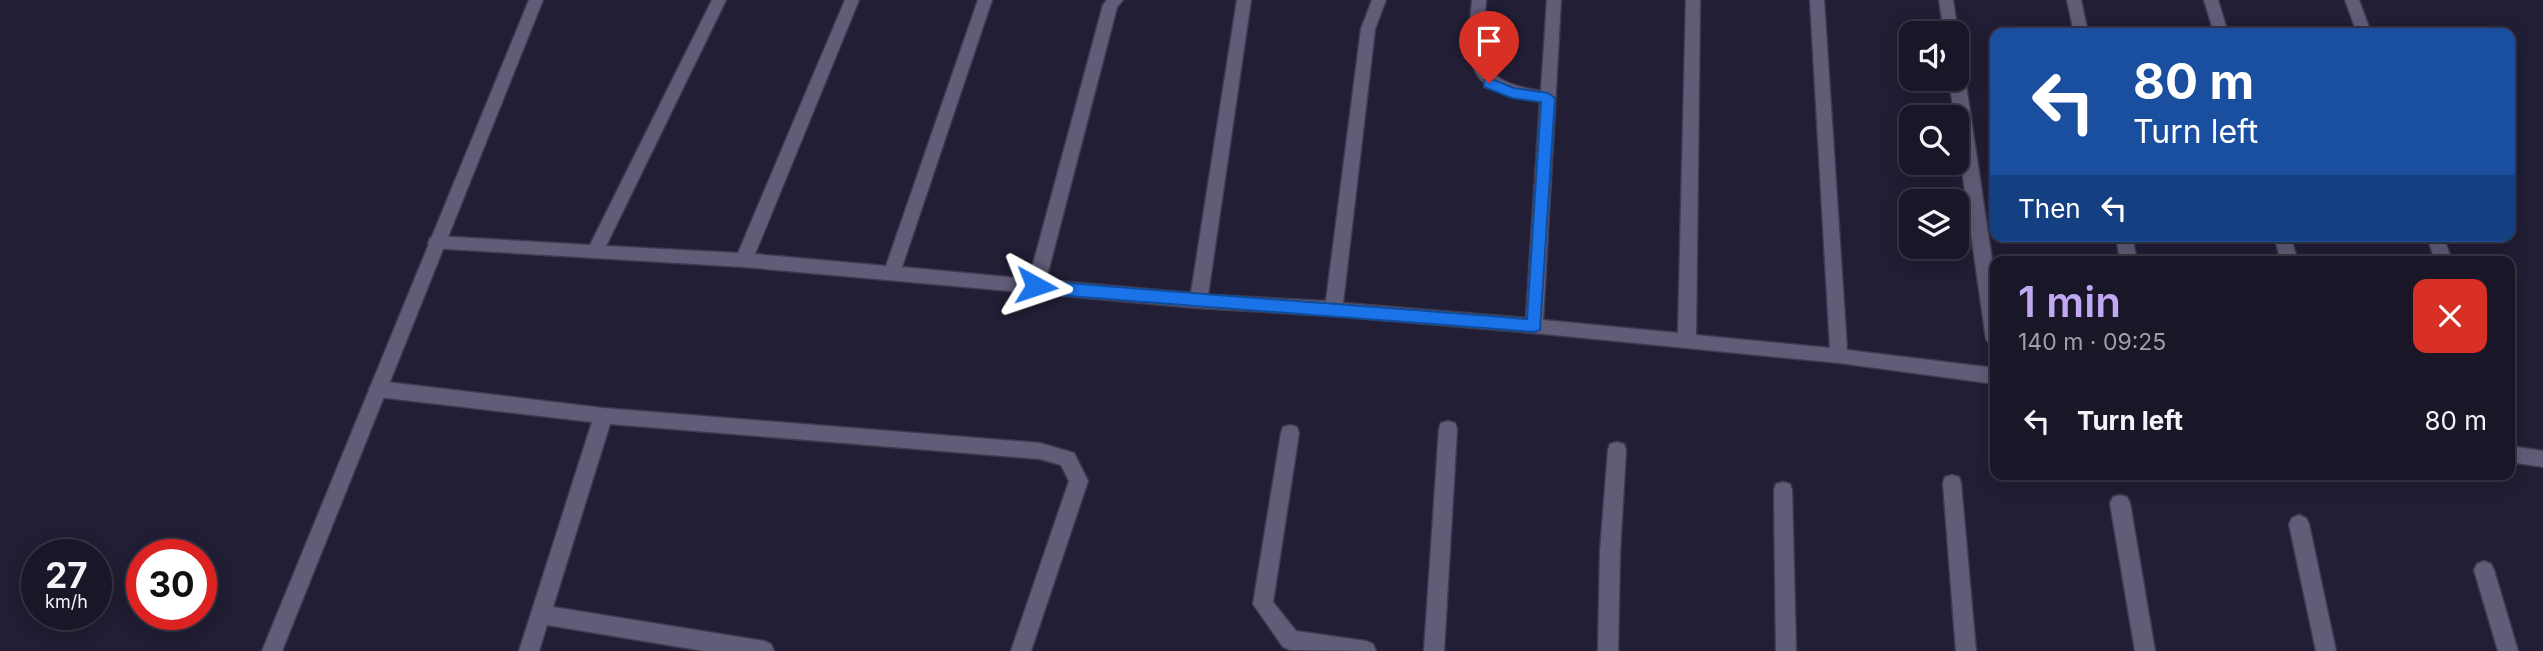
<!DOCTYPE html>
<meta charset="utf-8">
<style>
:root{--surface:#191628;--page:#221f30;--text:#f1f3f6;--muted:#9f9fa8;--line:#373545;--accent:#c1a8f3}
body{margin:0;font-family:Inter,sans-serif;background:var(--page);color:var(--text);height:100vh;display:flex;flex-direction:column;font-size:26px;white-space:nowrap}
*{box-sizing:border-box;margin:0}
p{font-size:23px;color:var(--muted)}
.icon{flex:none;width:38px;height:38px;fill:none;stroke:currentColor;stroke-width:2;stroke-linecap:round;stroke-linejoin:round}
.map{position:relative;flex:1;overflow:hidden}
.panel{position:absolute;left:1990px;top:256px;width:525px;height:224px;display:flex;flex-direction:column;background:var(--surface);border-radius:14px;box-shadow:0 4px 18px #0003,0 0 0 2px var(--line)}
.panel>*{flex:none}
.hud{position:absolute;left:1990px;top:28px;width:525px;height:214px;border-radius:14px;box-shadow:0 4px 18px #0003,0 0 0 2px var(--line);background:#1a4fa0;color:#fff;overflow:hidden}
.tools{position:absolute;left:1899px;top:21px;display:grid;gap:14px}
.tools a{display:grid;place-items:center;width:70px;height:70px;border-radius:14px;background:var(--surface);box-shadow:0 4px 18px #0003,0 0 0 2px var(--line);font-size:35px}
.speed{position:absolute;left:21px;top:539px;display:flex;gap:14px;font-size:35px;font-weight:700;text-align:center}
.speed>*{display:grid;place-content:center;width:91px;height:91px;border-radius:50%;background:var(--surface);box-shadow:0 4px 18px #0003,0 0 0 2px var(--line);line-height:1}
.speed small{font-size:18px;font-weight:400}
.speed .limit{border:10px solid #d22;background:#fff;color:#111}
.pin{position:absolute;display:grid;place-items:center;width:60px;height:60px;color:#fff;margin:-72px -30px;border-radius:50% 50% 50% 0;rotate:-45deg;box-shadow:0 0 7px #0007}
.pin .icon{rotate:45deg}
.me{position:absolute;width:77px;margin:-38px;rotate:95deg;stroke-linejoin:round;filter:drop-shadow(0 0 5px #0008)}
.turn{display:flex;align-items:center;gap:24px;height:147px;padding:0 28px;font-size:32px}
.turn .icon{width:91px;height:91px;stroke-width:2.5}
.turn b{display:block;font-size:49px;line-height:60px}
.then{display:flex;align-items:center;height:66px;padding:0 28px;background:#0003;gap:14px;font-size:26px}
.round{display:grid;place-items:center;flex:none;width:74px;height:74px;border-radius:14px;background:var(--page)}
.head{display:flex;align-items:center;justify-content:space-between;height:119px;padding:0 28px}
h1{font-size:42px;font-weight:600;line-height:52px;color:var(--accent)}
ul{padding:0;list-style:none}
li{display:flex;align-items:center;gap:21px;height:91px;padding:0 28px}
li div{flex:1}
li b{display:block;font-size:26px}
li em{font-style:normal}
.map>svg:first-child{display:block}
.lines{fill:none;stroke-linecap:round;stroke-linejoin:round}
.minor-casing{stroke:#3e3b4f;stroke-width:3}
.tertiary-casing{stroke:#3e3b4f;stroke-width:3}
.minor{fill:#5f5d78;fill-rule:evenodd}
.tertiary{fill:#5f5d78;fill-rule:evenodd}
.route{fill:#1a73e8;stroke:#114b97;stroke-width:2}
</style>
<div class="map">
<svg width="2543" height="651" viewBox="0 0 2543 651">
<rect width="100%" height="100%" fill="#211e35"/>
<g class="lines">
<!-- minor casing -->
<g class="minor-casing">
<path id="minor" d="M 712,0 L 726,0 L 606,246 L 738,253 L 845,0 L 859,0 L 755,254 L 886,266 L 978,0 L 992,0 L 902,267 L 1029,279 L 1103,5 L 1107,0 L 1123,0 L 1117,7 L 1046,280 L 1191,293 L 1237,0 L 1251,0 L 1208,295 L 1326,301 L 1361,29 L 1372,0 L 1386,0 L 1375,29 L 1343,303 L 1526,318 L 1540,102 C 1465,90 1466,69 1472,0 L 1486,0 C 1482,58 1474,81 1541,91 L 1547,0 L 1561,0 L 1543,320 L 1678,333 L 1686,0 L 1700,0 L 1696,335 L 1830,348 L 1810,0 L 1824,0 L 1847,350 L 1995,368 L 1995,384 L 1839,363 L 1534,333 L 1334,316 L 1198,308 L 744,267 L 430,248 L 428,243 L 430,238 L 436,236 L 590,245 Z
M 1939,0 L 1953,0 L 1958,33 L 1956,36 L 1956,33 L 1944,33 Z
M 2067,0 L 2081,0 L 2088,33 L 2074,33 Z
M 2204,0 L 2218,0 L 2228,33 L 2214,33 Z
M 2345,0 L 2359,0 L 2371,33 L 2357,33 Z
M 1956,66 L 1964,71 L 1995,280 L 1995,346 L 1989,344 L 1986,339 L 1949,79 L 1956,79 Z
M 2116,236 L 2132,236 L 2137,261 L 2120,261 Z
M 2274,236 L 2290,236 L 2298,261 L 2281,261 Z
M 2427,236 L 2443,236 L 2452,261 L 2435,261 Z
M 378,381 L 603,408 L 1040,443 L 1074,453 L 1088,481 L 1031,651 L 1011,651 L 1069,481 L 1061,465 L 1040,459 L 610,424 L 553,607 L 764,641 L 771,644 L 774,651 L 704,651 L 547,625 L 539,651 L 519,651 L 592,422 L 378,397 L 372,394 L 369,389 L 372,384 Z
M 1448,421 L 1455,423 L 1457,429 L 1444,651 L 1424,651 L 1439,429 L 1441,423 Z
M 1290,425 L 1297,427 L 1299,433 L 1273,602 L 1296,631 L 1366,641 L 1373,644 L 1376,651 L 1290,650 L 1283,647 L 1253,604 L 1281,433 L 1283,427 Z
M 1617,442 L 1624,444 L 1626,450 L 1620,552 L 1618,651 L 1598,651 L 1600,552 L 1608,450 L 1610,444 Z
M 2510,446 L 2543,451 L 2543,467 L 2510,462 Z
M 1952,475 L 1959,477 L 1961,483 L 1976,651 L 1956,651 L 1943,483 L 1945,477 Z
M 1783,482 L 1790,484 L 1792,490 L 1796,651 L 1776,651 L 1774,490 L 1776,484 Z
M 2120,495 L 2127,497 L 2130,503 L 2155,651 L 2135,651 L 2110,503 L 2113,497 Z
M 2299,515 L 2306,518 L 2309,524 L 2336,651 L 2316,651 L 2289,524 L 2292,518 Z
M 2484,561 L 2491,564 L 2494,570 L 2518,651 L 2498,651 L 2474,570 L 2477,564 Z"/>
</g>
<!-- tertiary casing -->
<g class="tertiary-casing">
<path id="tertiary" d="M 529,0 L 543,0 L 282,651 L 262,651 Z"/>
</g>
<!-- minor -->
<use href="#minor" class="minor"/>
<!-- tertiary -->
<use href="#tertiary" class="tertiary"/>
</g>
<!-- route -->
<path class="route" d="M 1489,78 L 1514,88 L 1548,93 L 1555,98 L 1540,330 L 1534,332 C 1368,318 1202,308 1036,293 L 1029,286 L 1036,280 C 1200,295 1363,305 1527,319 L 1541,102 L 1512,98 L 1484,87 L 1484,80 Z"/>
</svg>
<div class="tools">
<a><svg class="icon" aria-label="sound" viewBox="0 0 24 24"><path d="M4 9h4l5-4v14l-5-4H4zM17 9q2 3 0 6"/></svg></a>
<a><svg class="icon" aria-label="search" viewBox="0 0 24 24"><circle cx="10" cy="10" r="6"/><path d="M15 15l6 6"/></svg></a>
<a><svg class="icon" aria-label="layers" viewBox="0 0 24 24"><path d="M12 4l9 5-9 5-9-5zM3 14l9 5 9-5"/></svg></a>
</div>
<div class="speed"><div>27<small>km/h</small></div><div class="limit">30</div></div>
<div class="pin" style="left:1489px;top:83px;background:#d93025"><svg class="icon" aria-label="arrive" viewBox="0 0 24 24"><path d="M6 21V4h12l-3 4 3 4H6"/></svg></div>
<svg class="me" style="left:1036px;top:286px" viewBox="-20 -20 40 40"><path d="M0-17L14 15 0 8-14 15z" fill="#1a73e8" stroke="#fff" stroke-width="4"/></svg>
<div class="hud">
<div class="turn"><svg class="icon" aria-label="left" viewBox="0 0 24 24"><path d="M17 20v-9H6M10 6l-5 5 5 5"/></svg><div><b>80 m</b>Turn left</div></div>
<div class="then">Then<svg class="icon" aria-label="left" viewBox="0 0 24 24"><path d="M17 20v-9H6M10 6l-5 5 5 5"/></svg></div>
</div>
<section class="panel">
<div class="head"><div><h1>1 min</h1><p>140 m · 09:25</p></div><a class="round" style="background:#d93025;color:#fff"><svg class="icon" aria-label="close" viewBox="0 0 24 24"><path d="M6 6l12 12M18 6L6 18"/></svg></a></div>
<ul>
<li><svg class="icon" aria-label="left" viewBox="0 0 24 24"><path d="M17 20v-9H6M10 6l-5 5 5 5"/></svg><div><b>Turn left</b></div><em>80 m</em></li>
</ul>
</section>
</div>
